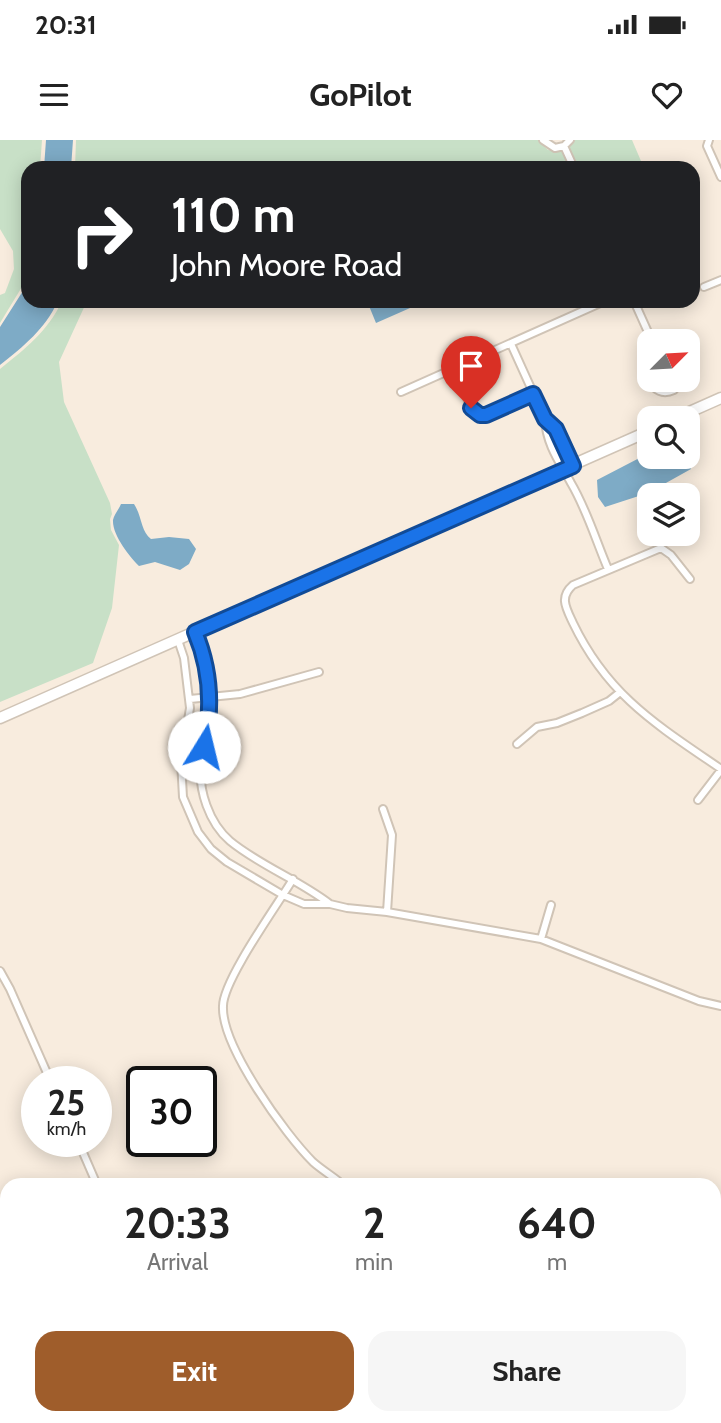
<!DOCTYPE html>
<style>
:root{--surface:#fff;--page:#f6f6f6;--text:#222;--muted:#767676;--accent:#9f5d2b}
body{margin:0;font-family:Cabin,sans-serif;background:var(--page);color:var(--text);height:100vh;display:flex;flex-direction:column;font-size:26px;white-space:nowrap}
*{box-sizing:border-box;margin:0}
p{font-size:23px;color:var(--muted)}
.icon{flex:none;width:38px;height:38px;fill:none;stroke:currentColor;stroke-width:2;stroke-linecap:round;stroke-linejoin:round}
.map{position:relative;flex:1;overflow:hidden}
.drawer{position:absolute;left:0px;top:1038px;width:721px;height:247px;display:flex;flex-direction:column;background:var(--surface);border-radius:21px 21px 0 0;box-shadow:0 4px 18px #0003}
.drawer>*{flex:none}
.banner{position:absolute;left:21px;top:21px;width:679px;height:147px;border-radius:21px;box-shadow:0 4px 18px #0003;background:#202124;color:#fff;overflow:hidden}
.needle{width:46px;rotate:66deg}
.buttons{position:absolute;left:637px;top:189px;display:grid;gap:14px}
.buttons a{display:grid;place-items:center;width:63px;height:63px;border-radius:14px;background:var(--surface);box-shadow:0 4px 18px #0003;font-size:35px}
.speed{position:absolute;left:21px;top:926px;display:flex;gap:14px;font-size:35px;font-weight:700;text-align:center}
.speed>*{display:grid;place-content:center;width:91px;height:91px;border-radius:50%;background:var(--surface);box-shadow:0 4px 18px #0003;line-height:1}
.speed small{font-size:18px;font-weight:400}
.speed .limit{border:4px solid #111;border-radius:10px;background:#fff;color:#111}
.pin{position:absolute;display:grid;place-items:center;width:60px;height:60px;color:#fff;margin:-72px -30px;border-radius:50% 50% 50% 0;rotate:-45deg;box-shadow:0 0 7px #0007}
.pin .icon{rotate:45deg}
.me{position:absolute;width:77px;margin:-38px;rotate:9deg;stroke-linejoin:round;filter:drop-shadow(0 0 5px #0008)}
.turn{display:flex;align-items:center;gap:24px;height:147px;padding:0 35px;font-size:32px}
.turn .icon{width:91px;height:91px;stroke-width:2.5}
.turn b{display:block;font-size:49px;line-height:60px}
.eta{display:flex;justify-content:space-evenly;align-items:center;height:119px;text-align:center}
.eta b{font-size:42px;font-weight:800;line-height:49px}
.primary-button{display:flex;gap:14px;margin-top:auto;padding:14px 35px}
.primary-button a{flex:1;height:80px;border-radius:21px;background:var(--accent);color:#fff;font-size:28px;font-weight:800;line-height:80px;text-align:center}
.primary-button a+a{background:var(--page);color:var(--text)}
.status{display:flex;justify-content:space-between;align-items:center;height:49px;padding:0 35px;background:var(--surface);direction:ltr}
.status svg{height:19px;fill:currentColor}
header{display:flex;justify-content:space-between;align-items:center;height:91px;padding:0 35px;background:var(--surface);font-size:32px;font-weight:800}
.map>svg:first-child{display:block}
.green{fill:#c8e0c7}
.water{fill:#7eabc6}
.lines{fill:none;stroke-linecap:round;stroke-linejoin:round}
.street-casing{stroke:#d0c4b6;stroke-width:10}
.secondary-casing{stroke:#d0c4b6;stroke-width:13}
.street{stroke:#fff;stroke-width:6}
.secondary{stroke:#fff;stroke-width:10}
.route-casing{stroke:#114b97;stroke-width:18}
.route{stroke:#1a73e8;stroke-width:12}
</style>
<div class="status"><b>20:31</b><svg viewBox="0 0 49 12"><path d="M0 12V9h3v3zM5 12V6h3v6zM10 12V3h3v9zM15 12V0h3v12zM26 1h20v11H26zM47 4h2v5h-2z"/></svg></div>
<header><svg class="icon" aria-label="menu" viewBox="0 0 24 24"><path d="M4 6h16M4 12h16M4 18h16"/></svg>GoPilot<svg class="icon" aria-label="heart" viewBox="0 0 24 24"><path d="M12 20l-8-8c-3-5 5-10 8-4 3-6 11-1 8 4z"/></svg></header>
<div class="map">
<svg width="721" height="1283" viewBox="0 0 721 1283">
<rect width="100%" height="100%" fill="#f8ecde"/>
<!-- green -->
<path class="green" d="M 0,0 L 42,0 L 40,28 L 28,28 L 28,137 L 0,183 L 0,155 L 5,153 L 14,129 L 13,111 L 0,89 Z
M 76,0 L 538,0 L 548,10 L 562,11 L 570,28 L 75,28 Z
M 575,0 L 632,0 L 644,28 L 579,28 L 569,7 Z
M 62,161 L 87,161 L 59,222 L 64,262 L 110,363 L 112,374 L 110,379 L 111,390 L 119,405 L 112,468 L 93,523 L 0,562 L 0,229 C 25,209 48,191 62,161 Z"/>
<!-- water -->
<path class="water" d="M 46,0 L 73,0 L 71,28 L 44,28 Z
M 28,143 L 28,161 L 58,161 C 45,189 24,206 0,225 L 0,187 Z
M 367,161 L 426,161 L 376,183 Z
M 649,313 L 649,317 L 685,317 L 691,329 L 648,353 L 605,367 L 598,357 L 597,340 Z
M 121,364 L 134,364 C 142,376 141,392 151,399 L 169,397 L 189,399 L 196,409 L 189,424 L 180,430 L 155,422 L 139,426 C 130,417 112,395 113,380 C 114,375 119,369 121,364 Z"/>
<g class="lines">
<!-- street casing -->
<g class="street-casing">
<path id="street" d="M 543,0 L 555,8 L 564,6 L 570,0
M 709,0 L 707,6 L 721,37
M 564,6 L 574,28
M 704,147 L 721,140
M 634,161 L 652,201
M 511,204 L 545,279 L 556,289 L 573,326
M 455,228 L 471,268 L 480,275 L 494,273 L 533,254
M 650,240 C 654,251 663,255 674,250 L 681,240
M 401,252 L 605,161
M 545,279 C 546,304 560,323 571,343 C 587,370 596,401 608,429
M 690,439 L 671,415 L 661,408 L 573,445 C 559,457 566,468 573,483 C 608,556 657,585 721,629
M 195,492 C 206,519 212,547 210,576 C 209,592 203,607 201,623 C 198,650 209,683 230,701 C 259,725 299,740 330,764
M 178,500 L 184,518 L 190,568 L 181,621 L 183,657 L 198,692 L 211,709 L 227,722 L 283,755 L 304,764 L 330,764 L 347,768 L 387,772 L 541,799 L 699,861 L 721,866
M 190,559 L 240,554 L 319,532
M 517,604 L 537,587 L 557,583 L 582,573 L 609,561 L 619,553
M 698,660 L 721,630
M 383,669 L 392,695 L 387,772
M 293,739 C 278,764 223,840 223,866 C 221,906 285,994 313,1022 C 322,1030 334,1037 343,1045
M 541,799 L 551,765
M 0,831 L 10,849 L 51,942
M 78,1001 L 97,1045
M 714,1099 L 721,1097
M 0,1115 L 7,1112
M 0,1129 L 7,1145
M 204,1278 L 206,1283
M 152,1283 L 165,1278"/>
</g>
<!-- secondary casing -->
<g class="secondary-casing">
<path id="secondary" d="M 676,278 L 721,258
M 0,578 L 649,291"/>
</g>
<!-- street -->
<use href="#street" class="street"/>
<!-- secondary -->
<use href="#secondary" class="secondary"/>
</g>
<g class="lines">
<!-- route casing -->
<g class="route-casing">
<path id="route" d="M 204,607 C 213,567 211,530 195,492 L 573,326 L 556,289 L 545,279 L 533,254 L 486,275 L 480,275 L 471,268"/>
</g>
<!-- route -->
<use href="#route" class="route"/>
</g>
</svg>
<div class="buttons">
<a><svg class="needle" viewBox="-14 -14 28 28"><path d="M0-13l5 13h-10z" fill="#e53935"/><path d="M0 13l5-13h-10z" fill="#767676"/></svg></a>
<a><svg class="icon" aria-label="search" viewBox="0 0 24 24"><circle cx="10" cy="10" r="6"/><path d="M15 15l6 6"/></svg></a>
<a><svg class="icon" aria-label="layers" viewBox="0 0 24 24"><path d="M12 4l9 5-9 5-9-5zM3 14l9 5 9-5"/></svg></a>
</div>
<div class="speed"><div>25<small>km/h</small></div><div class="limit">30</div></div>
<div class="pin" style="left:471px;top:268px;background:#d93025"><svg class="icon" aria-label="arrive" viewBox="0 0 24 24"><path d="M6 21V4h12l-3 4 3 4H6"/></svg></div>
<svg class="me" style="left:204px;top:607px" viewBox="-20 -20 40 40"><circle r="19" fill="#fff"/><path d="M0-13L10 11 0 6-10 11z" fill="#1a73e8"/></svg>
<div class="banner">
<div class="turn"><svg class="icon" aria-label="right" viewBox="0 0 24 24"><path d="M7 20v-9h11M14 6l5 5-5 5"/></svg><div><b>110 m</b>John Moore Road</div></div>
</div>
<section class="drawer">
<div class="eta">
<div><b>20:33</b><p>Arrival</p></div>
<div><b>2</b><p>min</p></div>
<div><b>640</b><p>m</p></div>
</div>
<div class="primary-button"><a>Exit</a><a>Share</a></div>
</section>
</div>
